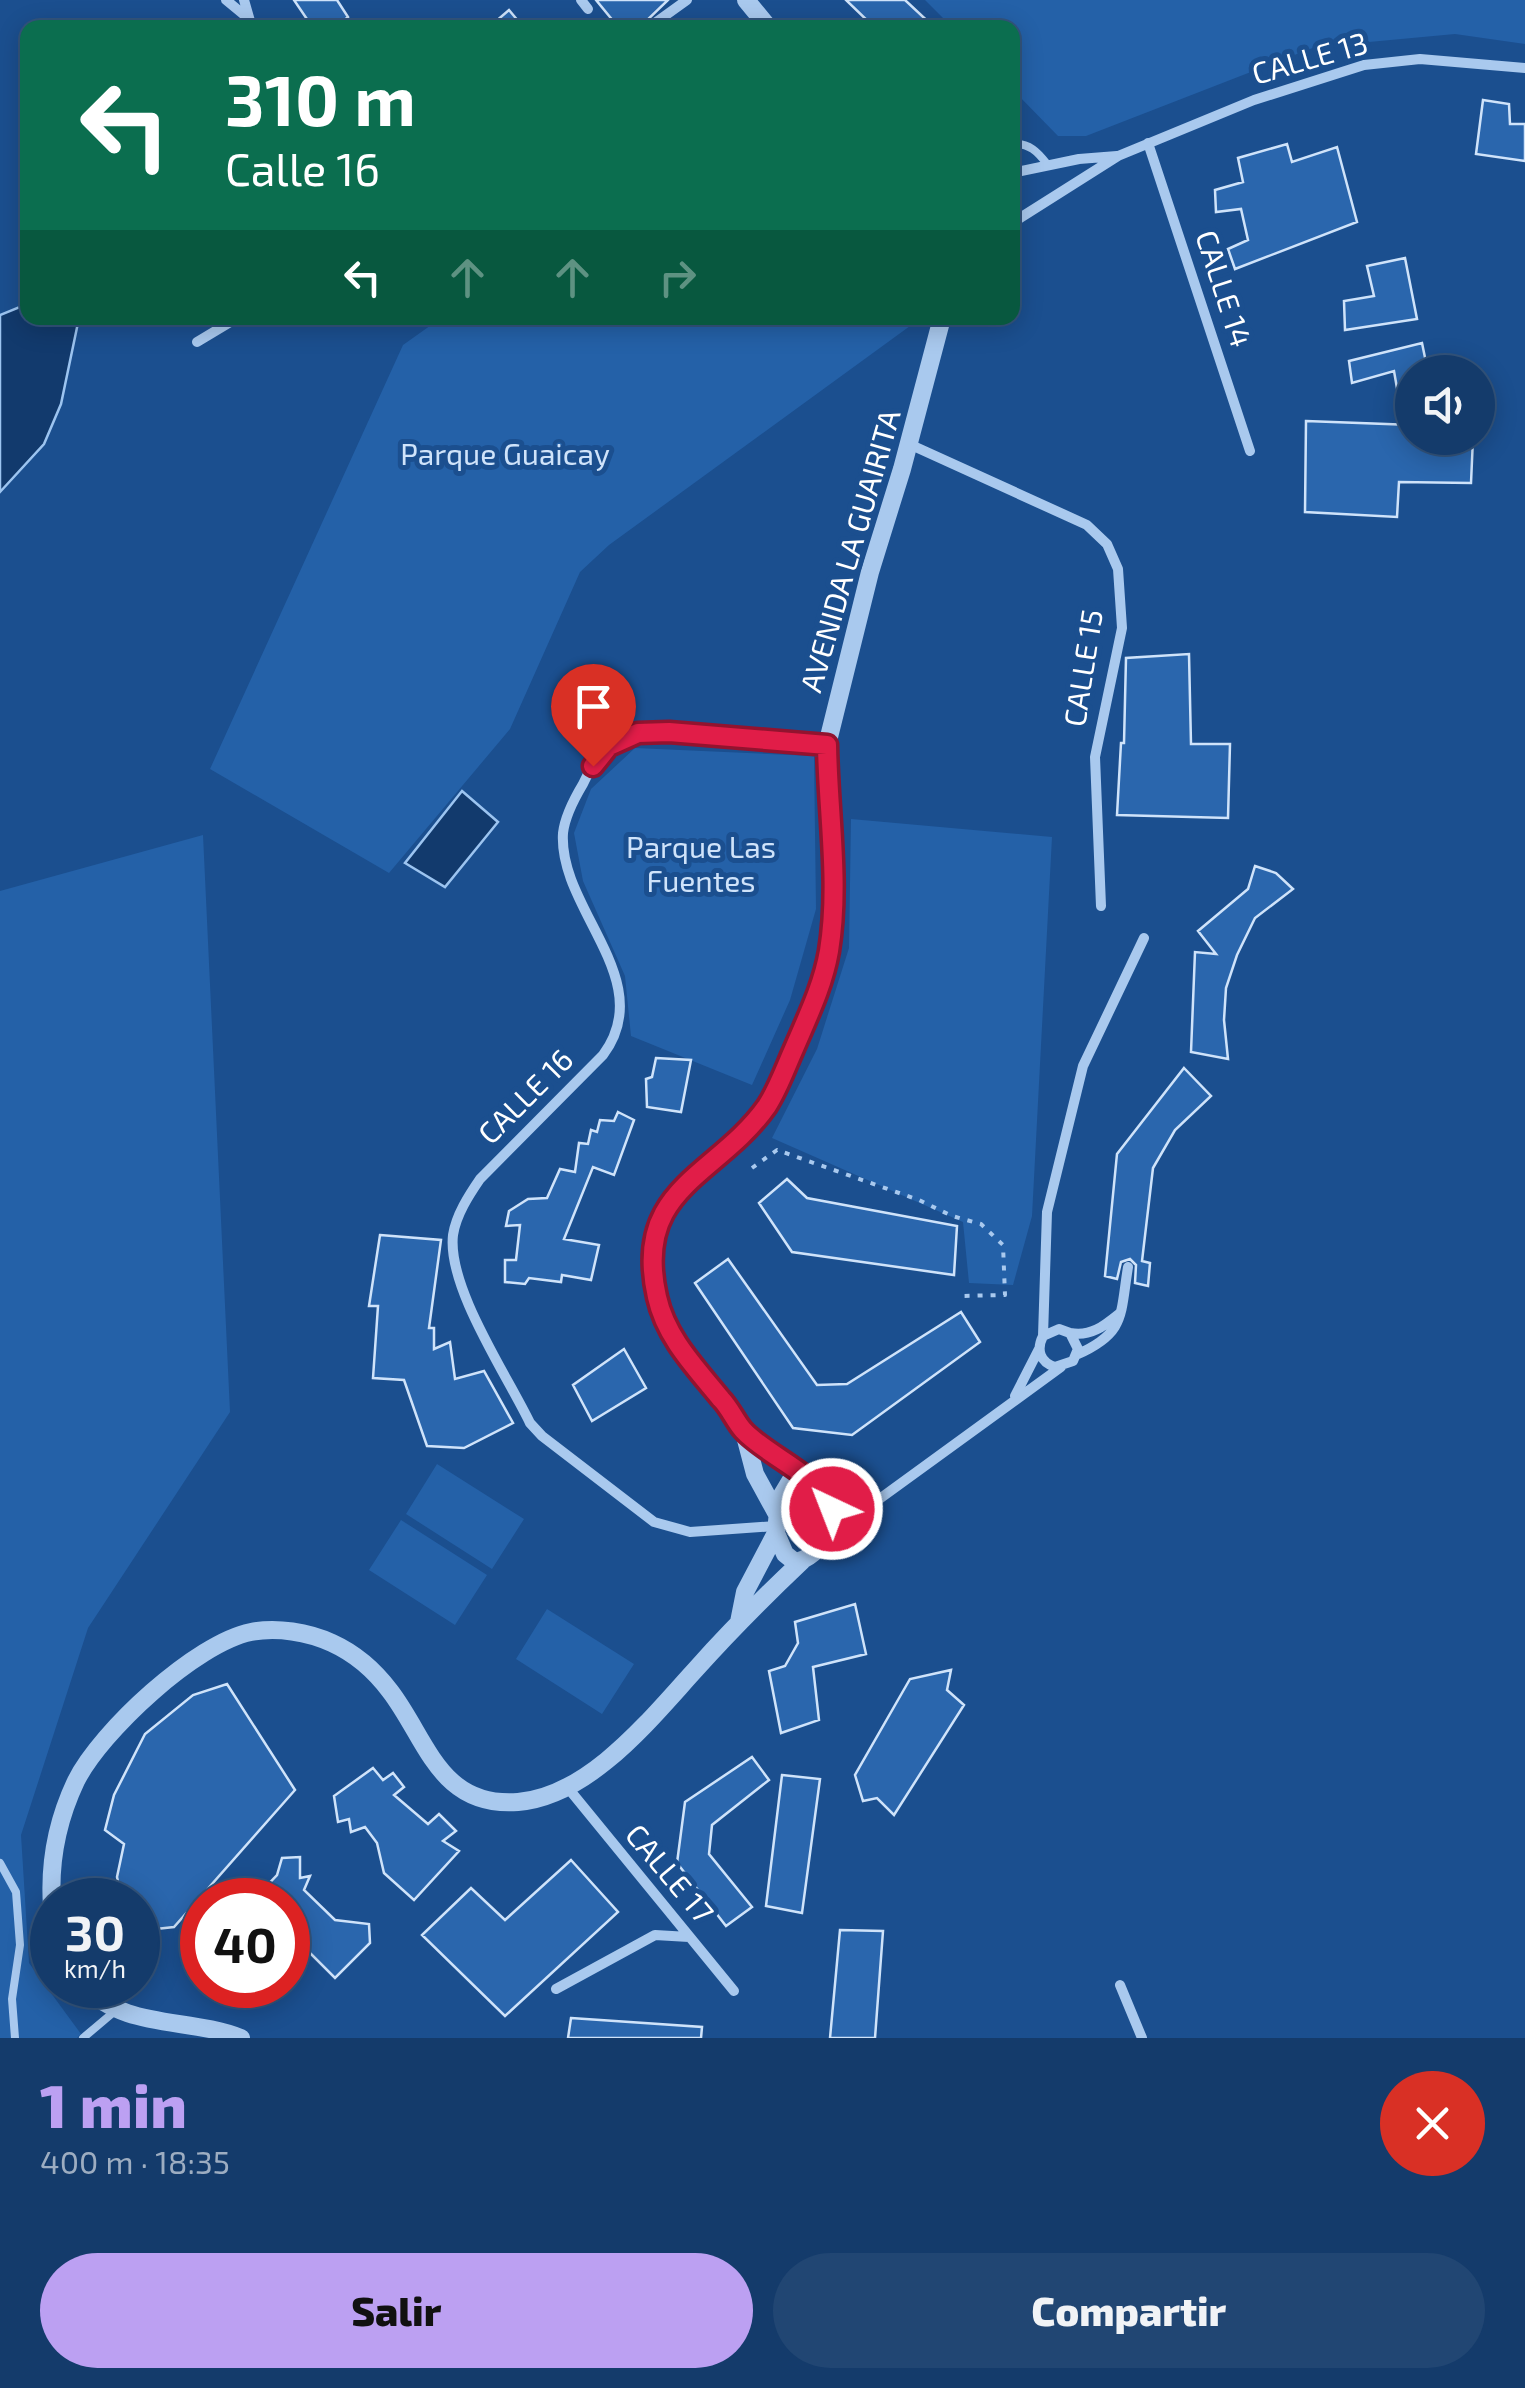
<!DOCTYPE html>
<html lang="es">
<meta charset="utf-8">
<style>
:root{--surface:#143b6b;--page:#214673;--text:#f1f3f6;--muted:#9dadc1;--line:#33557e;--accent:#bca0f2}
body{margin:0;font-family:"Exo 2",sans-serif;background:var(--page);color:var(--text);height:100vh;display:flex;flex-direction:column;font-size:38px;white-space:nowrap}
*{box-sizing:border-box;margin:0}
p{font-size:32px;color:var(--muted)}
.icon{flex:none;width:55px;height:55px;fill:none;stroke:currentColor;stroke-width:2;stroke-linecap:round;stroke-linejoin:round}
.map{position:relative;height:2038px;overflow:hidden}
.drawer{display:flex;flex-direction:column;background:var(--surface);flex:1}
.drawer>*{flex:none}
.top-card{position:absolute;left:20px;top:20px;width:1000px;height:305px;border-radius:20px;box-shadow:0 5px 25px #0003,0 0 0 2px var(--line);background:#0b6e4f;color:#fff;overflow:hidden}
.buttons{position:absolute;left:1395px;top:355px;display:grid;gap:20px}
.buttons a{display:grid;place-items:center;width:100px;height:100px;border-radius:50%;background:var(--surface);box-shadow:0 5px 25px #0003,0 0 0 2px var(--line);font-size:50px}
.speed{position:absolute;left:30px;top:1878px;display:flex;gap:20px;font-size:50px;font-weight:700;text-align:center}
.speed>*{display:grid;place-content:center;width:130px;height:130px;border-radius:50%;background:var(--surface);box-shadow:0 5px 25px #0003,0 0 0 2px var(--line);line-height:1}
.speed small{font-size:25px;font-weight:400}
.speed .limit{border:15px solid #d22;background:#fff;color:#111}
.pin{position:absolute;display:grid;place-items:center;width:85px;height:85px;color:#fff;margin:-102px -42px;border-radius:50% 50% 50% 0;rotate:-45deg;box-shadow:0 0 10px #0007}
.pin .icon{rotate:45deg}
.me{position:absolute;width:110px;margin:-55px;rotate:317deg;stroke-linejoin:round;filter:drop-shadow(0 0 8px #0008)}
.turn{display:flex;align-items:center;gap:35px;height:210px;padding:0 40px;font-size:45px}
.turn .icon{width:130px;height:130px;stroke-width:2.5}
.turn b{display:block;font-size:70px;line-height:85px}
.lanes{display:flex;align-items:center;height:95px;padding:0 40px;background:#0003;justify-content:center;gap:50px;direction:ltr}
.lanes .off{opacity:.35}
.round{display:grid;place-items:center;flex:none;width:105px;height:105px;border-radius:52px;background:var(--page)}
.head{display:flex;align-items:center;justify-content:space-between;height:170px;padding:0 40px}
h1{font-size:60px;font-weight:800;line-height:75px;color:var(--accent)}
.action{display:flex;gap:20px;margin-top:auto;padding:20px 40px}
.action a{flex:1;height:115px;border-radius:60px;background:var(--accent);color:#111;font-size:40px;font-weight:800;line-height:115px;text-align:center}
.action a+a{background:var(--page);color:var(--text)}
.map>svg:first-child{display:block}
.green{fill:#2461a8}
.water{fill:#123a6d;stroke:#9cc4f0;stroke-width:2.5}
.building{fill:#2a66ad;stroke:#cfe3fa;stroke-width:2.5}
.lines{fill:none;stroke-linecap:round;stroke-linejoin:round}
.path{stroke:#a9c9ee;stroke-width:4;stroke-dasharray:5 8;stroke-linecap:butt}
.service{stroke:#a9c9ee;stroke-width:8}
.minor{stroke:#a9c9ee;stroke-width:10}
.tertiary{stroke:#a9c9ee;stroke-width:18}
.route-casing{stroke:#92132f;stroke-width:25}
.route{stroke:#e11d48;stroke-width:18}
.labels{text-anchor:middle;stroke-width:10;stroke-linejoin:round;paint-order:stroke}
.street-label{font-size:30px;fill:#fff;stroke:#1b4f8f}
.park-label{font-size:30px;fill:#cfe3fa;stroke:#1b4f8f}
</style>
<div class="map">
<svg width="1525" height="2038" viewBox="0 0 1525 2038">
<rect width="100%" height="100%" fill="#1b4f8f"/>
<!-- green -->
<path class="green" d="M 925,0 L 1525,0 L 1525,44 L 1455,34 L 1315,47 L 1086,136 L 1058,136 L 1013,90 L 1012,28 L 952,27 Z
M 441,318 L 921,318 L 609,545 L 580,572 L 510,729 L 389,873 L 210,769 L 403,345 Z
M 635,748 L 814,756 L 816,909 L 790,1000 L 752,1085 L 631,1036 L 625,976 L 583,881 L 574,833 L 591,789 Z
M 851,819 L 1052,837 L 1032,1216 L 1013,1285 L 969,1283 L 963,1222 L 772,1138 L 817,1049 L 849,948 Z
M 203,835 L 230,1412 L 88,1628 L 21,1835 L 29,1963 L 81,2034 L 77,2038 L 0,2038 L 0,891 Z
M 437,1464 L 524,1519 L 492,1569 L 406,1514 Z
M 401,1520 L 487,1575 L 455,1625 L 369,1570 Z
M 547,1609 L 634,1664 L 602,1714 L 516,1659 Z"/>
<!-- water -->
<path class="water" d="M 27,304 L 28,318 L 79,318 L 61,404 L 44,444 L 0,492 L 0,315 Z
M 462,791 L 498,822 L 445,887 L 405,863 Z"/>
<!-- building -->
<path class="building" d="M 294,0 L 337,0 L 348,17 L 335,28 L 313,28 Z
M 596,0 L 668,0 L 639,28 L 619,28 Z
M 846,0 L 905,0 L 935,28 L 875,28 Z
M 509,10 L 524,28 L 488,28 Z
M 1483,100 L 1509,104 L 1510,124 L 1525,124 L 1525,161 L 1476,154 Z
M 1287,144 L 1292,162 L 1337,147 L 1357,222 L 1235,269 L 1228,249 L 1248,240 L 1241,209 L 1216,212 L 1215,190 L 1243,182 L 1238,158 Z
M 1405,258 L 1417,319 L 1345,330 L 1344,301 L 1374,296 L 1367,266 Z
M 1422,343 L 1428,372 L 1412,372 L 1412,391 L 1398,394 L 1394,371 L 1352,383 L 1349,361 Z
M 1306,421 L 1412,425 L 1412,438 L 1473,438 L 1471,483 L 1399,482 L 1397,517 L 1305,512 Z
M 1189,654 L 1191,744 L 1230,744 L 1228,818 L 1117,815 L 1121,743 L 1124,743 L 1126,658 Z
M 1255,866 L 1276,873 L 1293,889 L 1255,918 L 1237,955 L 1226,988 L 1224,1020 L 1228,1059 L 1191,1052 L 1195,952 L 1216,954 L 1198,931 L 1248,889 Z
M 656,1058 L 691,1060 L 681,1112 L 647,1107 L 646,1079 L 652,1077 Z
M 1184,1068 L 1211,1096 L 1175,1130 L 1153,1168 L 1142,1261 L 1150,1263 L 1148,1286 L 1135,1283 L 1136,1265 L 1130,1259 L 1121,1262 L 1117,1279 L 1105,1276 L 1117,1154 Z
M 618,1112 L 634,1120 L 614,1175 L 593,1167 L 564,1239 L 599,1245 L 591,1280 L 562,1275 L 561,1282 L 529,1278 L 525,1284 L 505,1282 L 505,1260 L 516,1260 L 520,1225 L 506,1226 L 509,1211 L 528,1199 L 547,1198 L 560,1169 L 575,1172 L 579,1143 L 588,1144 L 591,1130 L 597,1132 L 600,1120 L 614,1121 Z
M 787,1179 L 807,1198 L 957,1226 L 954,1275 L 792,1252 L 759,1203 Z
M 380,1235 L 441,1240 L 429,1328 L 434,1328 L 434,1349 L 450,1342 L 455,1379 L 484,1371 L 513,1423 L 464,1448 L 427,1446 L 404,1380 L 373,1378 L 378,1306 L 369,1306 Z
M 728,1259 L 817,1385 L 847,1384 L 961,1312 L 980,1342 L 852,1435 L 793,1428 L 695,1283 Z
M 624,1349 L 646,1388 L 592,1421 L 573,1385 Z
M 855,1604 L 866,1654 L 813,1667 L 819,1720 L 781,1733 L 769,1671 L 785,1666 L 798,1643 L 795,1622 Z
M 951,1670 L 947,1690 L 964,1705 L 894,1815 L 877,1798 L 863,1801 L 855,1775 L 910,1679 Z
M 227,1684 L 295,1790 L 174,1927 L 147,1930 L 138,1923 L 138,1900 L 122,1900 L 117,1877 L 124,1844 L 105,1830 L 114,1795 L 145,1734 L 193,1695 Z
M 752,1757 L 769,1780 L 712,1825 L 709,1854 L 752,1907 L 726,1926 L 677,1863 L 685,1802 Z
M 373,1768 L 383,1780 L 393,1773 L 404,1787 L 394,1795 L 428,1824 L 439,1814 L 456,1831 L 443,1841 L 459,1851 L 414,1900 L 384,1873 L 377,1843 L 365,1827 L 351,1832 L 349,1819 L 338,1822 L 334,1796 Z
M 782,1775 L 820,1779 L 802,1913 L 766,1906 Z
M 300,1857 L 300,1878 L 310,1876 L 304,1890 L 335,1920 L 369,1924 L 370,1943 L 335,1978 L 288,1931 L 288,1900 L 253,1900 L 277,1875 L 282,1858 Z
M 571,1860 L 618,1912 L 505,2016 L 422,1935 L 471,1888 L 505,1920 Z
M 840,1930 L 883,1931 L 875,2038 L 830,2038 Z
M 571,2018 L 702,2027 L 701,2038 L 568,2038 Z"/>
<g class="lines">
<!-- path -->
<path class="path" d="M 752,1168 L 777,1150 L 919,1200 L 952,1216 L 981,1224 L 1003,1245 L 1005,1295 L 959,1296"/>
<!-- service -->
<path class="service" d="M 1012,143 C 1030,144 1037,151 1047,164
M 0,1863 L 16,1892 L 20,1945 L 12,1999 L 15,2038
M 83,2038 L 115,2011"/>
<!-- minor -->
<path class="minor" d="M 226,0 L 249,19
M 244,0 L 252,28
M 581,0 L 588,9
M 648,28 L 687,0
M 1148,143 L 1250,451
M 1012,173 L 1079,159 L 1117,156
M 1012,223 L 1118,156 L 1254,100 L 1364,65 L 1420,59 L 1525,68
M 197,342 L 237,318
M 909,444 L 1087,525 L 1107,544 L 1118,569 L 1122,628 L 1095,757 L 1101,906
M 1070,1333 C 1091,1337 1104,1326 1120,1313
M 1043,1336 L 1059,1329 L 1070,1333 L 1078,1349 L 1073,1361 L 1055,1367 C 1040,1362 1036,1350 1043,1336 L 1047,1212 L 1083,1066 L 1144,938
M 1076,1355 C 1126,1333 1120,1316 1128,1267
M 1015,1396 L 1039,1349
M 832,1516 L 858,1512 L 878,1500 L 1061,1367
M 776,1526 L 690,1532 L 654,1522 L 542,1436 L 530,1423 C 507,1375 447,1287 453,1235 C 456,1215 469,1195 480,1179 L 603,1055 C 659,980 558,909 563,833 C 565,816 574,799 583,784 C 589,771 598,755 609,746 C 616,741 629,736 637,733 C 657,728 684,733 705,735 C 746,738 787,739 827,745
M 568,1788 L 734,1991
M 1120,1985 L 1142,2038
M 556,1989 L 655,1935 L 689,1937"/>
<!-- tertiary -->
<path class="tertiary" d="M 746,0 L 769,28
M 744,1432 L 801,1476
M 778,1516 L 755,1474 L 744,1432 L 723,1400 L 692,1368 L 658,1303 L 653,1251 L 659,1225 L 670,1200 L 734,1143 L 766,1107 L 822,981 L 829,949 L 832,903 L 832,813 L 827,745 L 870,572 L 902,469 L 942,318
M 739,1622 L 745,1592 L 776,1533 L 779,1500 L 791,1480 L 801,1476 C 810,1481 822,1486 827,1496 C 842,1520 820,1558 795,1562 L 785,1554 L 776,1533
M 52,1906 C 49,1862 57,1821 76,1781 C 101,1731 196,1643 251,1632 C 277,1627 308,1632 332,1643 C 354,1653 375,1671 390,1691 C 427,1739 439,1808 518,1802 C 590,1796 651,1718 696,1669 C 729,1632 765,1596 802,1561
M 83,1985 C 124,2030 189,2017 241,2038"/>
</g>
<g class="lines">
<!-- route casing -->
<g class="route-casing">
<path id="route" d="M 593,766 L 609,746 L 638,733 L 669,732 L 827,745 C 828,813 840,883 829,951 C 823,986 807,1018 793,1051 C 785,1069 778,1089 767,1106 C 717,1177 632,1187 657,1297 C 666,1338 696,1368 721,1399 C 730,1408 735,1421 743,1430 C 765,1455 823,1477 832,1509"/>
</g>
<!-- route -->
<use href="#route" class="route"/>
</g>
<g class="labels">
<!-- street labels -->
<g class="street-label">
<text transform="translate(1310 59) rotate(-16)" y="10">CALLE 13</text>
<text transform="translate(1223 289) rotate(72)" y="10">CALLE 14</text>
<text transform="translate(851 551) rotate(-74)" y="10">AVENIDA LA GUAIRITA</text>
<text transform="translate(1084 668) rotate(-81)" y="10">CALLE 15</text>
<text transform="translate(526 1097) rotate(-45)" y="10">CALLE 16</text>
<text transform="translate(669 1874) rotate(50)" y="10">CALLE 17</text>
</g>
<!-- park labels -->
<g class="park-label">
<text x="505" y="465">Parque Guaicay</text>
<text x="701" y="858">Parque Las<tspan x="701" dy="34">Fuentes</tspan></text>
</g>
</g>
</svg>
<div class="buttons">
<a><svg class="icon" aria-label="sound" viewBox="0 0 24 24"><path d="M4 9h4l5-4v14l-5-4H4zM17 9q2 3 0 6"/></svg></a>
</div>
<div class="speed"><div>30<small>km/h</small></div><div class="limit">40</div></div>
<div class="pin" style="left:593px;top:766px;background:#d93025"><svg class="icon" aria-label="arrive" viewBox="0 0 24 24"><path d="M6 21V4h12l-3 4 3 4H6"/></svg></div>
<svg class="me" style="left:832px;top:1509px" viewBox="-20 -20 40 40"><circle r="17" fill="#e11d48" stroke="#fff" stroke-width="3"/><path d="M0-11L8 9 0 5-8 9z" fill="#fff"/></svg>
<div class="top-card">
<div class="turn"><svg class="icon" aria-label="left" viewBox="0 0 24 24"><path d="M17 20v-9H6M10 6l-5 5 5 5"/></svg><div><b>310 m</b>Calle 16</div></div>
<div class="lanes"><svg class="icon" aria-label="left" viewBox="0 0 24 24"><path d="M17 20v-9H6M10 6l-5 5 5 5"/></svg><svg class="icon off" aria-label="ahead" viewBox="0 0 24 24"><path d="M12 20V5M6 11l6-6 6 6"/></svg><svg class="icon off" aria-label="ahead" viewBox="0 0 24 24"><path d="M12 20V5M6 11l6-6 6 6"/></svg><svg class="icon off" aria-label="right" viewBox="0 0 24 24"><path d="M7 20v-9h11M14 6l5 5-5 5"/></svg></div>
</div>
</div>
<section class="drawer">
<div class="head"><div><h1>1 min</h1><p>400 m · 18:35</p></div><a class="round" style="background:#d93025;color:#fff"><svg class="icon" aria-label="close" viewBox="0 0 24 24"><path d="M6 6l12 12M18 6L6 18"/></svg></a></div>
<div class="action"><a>Salir</a><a>Compartir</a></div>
</section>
